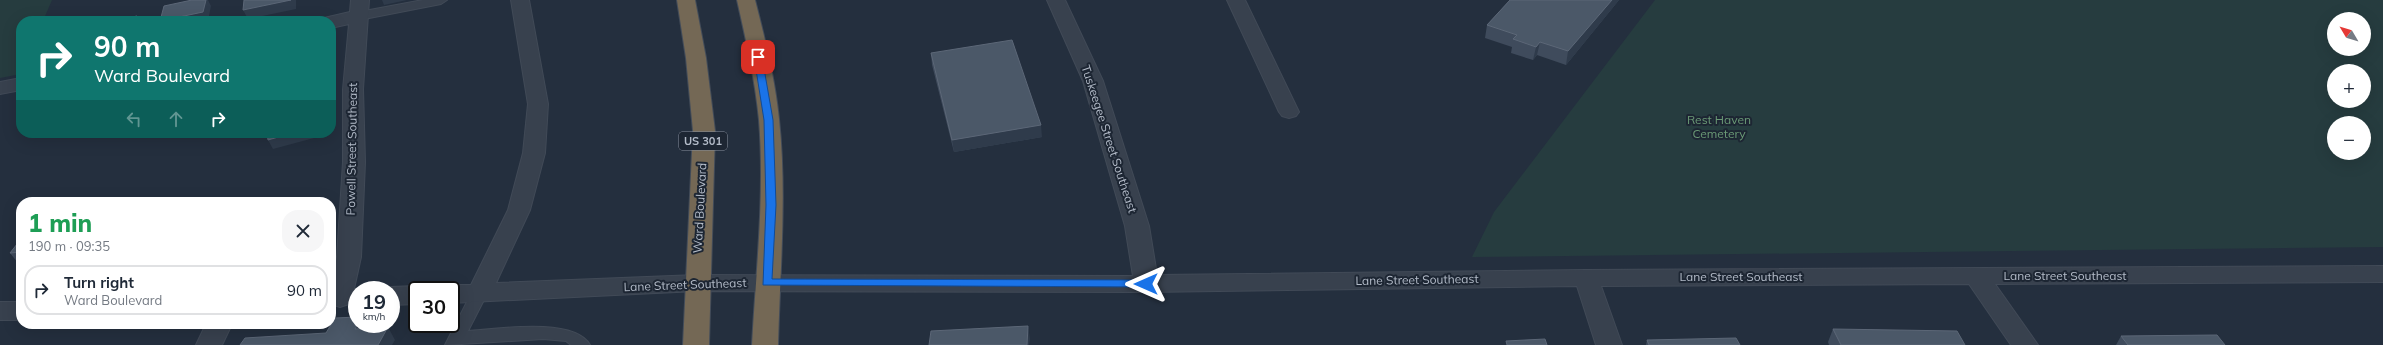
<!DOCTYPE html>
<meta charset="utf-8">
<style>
:root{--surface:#fff;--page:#f6f6f7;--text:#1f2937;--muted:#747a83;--line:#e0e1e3}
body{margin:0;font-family:Mulish,sans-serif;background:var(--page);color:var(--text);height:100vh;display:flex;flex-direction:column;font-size:15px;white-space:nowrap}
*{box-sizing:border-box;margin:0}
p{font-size:13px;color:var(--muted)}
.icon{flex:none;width:22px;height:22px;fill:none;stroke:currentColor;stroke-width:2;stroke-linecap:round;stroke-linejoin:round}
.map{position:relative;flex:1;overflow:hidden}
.side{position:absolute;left:16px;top:197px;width:320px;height:132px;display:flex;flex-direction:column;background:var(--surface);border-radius:16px;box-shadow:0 4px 16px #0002}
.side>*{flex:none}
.banner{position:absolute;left:16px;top:16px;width:320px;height:122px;border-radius:16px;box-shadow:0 4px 16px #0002;background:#0f766e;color:#fff;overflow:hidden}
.needle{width:26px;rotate:308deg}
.buttons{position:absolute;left:2327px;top:12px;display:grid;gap:8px}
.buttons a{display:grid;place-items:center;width:44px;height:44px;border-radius:50%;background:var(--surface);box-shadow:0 4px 16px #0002;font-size:20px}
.speed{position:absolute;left:348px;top:281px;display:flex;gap:8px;font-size:20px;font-weight:700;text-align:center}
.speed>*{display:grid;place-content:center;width:52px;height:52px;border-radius:50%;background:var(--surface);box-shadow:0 4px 16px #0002;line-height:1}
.speed small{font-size:10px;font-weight:400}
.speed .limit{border:2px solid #111;border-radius:6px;background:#fff;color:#111}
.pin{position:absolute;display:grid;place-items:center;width:34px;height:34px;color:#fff;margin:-17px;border-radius:8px;box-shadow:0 2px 6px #0006}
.me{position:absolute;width:44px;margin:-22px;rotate:270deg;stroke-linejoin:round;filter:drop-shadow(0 0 3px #0008)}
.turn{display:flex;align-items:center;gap:14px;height:84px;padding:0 12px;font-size:18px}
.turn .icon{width:52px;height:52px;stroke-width:2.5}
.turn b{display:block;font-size:28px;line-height:34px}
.lanes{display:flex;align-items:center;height:38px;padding:0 12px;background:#0003;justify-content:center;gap:20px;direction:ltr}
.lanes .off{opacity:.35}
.round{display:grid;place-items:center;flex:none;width:42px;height:42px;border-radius:16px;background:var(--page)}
.headline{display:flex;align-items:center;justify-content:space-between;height:68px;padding:0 12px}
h1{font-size:24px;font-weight:800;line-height:30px;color:#1e9e55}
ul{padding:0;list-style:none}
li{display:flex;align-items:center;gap:12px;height:50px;margin:0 8px 6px;padding:0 4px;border:2px solid var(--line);border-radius:16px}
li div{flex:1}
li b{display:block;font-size:15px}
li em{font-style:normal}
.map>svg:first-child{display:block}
.green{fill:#263c3f;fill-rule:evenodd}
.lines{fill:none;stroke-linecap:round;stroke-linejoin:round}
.lane-casing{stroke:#414a57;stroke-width:2}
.street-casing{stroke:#414a57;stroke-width:2}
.highway-casing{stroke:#434c59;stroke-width:2}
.lane{fill:#38414e;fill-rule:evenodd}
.street{fill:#38414e;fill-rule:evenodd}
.highway{fill:#746855;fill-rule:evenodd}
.wall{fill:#3f4b5c}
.shaded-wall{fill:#2f3b4b}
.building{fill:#4b5868;stroke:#5c6777}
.route{fill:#1a73e8;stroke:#114b97}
.labels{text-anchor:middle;stroke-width:4;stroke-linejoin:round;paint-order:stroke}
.shield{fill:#1d2633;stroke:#878f9c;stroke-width:1}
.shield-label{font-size:11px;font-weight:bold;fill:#b4bcc9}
.park-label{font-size:12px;fill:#6b9a76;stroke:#1d2633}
.street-label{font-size:12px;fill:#b4bcc9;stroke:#1d2633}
</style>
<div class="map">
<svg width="2383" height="345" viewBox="0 0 2383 345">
<rect width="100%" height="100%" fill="#242f3e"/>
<!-- green -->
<path class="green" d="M 0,0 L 52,0 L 43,21 L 21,21 L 21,74 L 0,78 Z
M 1655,0 L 2383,0 L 2383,247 L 1472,257 L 1494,212 ZM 2334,19 L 2364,19 L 2364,49 L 2334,49 ZM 2334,71 L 2364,71 L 2364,101 L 2334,101 ZM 2334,123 L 2364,123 L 2364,153 L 2334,153 Z"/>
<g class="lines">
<!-- lane casing -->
<g class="lane-casing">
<path id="lane" d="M 423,0 L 447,0 L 441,4 L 359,20 L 353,16 L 359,12 Z
M 480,287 L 486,288 L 488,292 L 468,331 C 497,329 574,317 590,345 L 571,345 L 566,341 L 543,339 L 445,345 L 472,292 L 474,288 Z"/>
</g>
<!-- street casing -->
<g class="street-casing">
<path id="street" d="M 351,0 L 369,0 L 363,89 L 365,162 L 361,257 L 352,298 L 349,304 L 340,307 L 331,304 L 331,284 L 337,257 L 343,162 L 343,89 L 349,24 L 331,28 L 331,21 L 322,21 L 324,18 L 350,12 Z
M 511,0 L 529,0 L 548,104 L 545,153 L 530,210 L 496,283 L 697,275 L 1133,276 L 1125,226 L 1083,81 L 1047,0 L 1065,0 L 1103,81 L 1149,226 L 1157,275 L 1586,270 L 2383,266 L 2383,282 L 1995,284 L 2038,345 L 2011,345 L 1969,284 L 1601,286 L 1622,345 L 1596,345 L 1577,286 L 1146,292 L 697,291 L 451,303 L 451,290 L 441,290 L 451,285 L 471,285 L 508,210 L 523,153 L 528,104 Z
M 1227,0 L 1245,0 L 1299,112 L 1296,116 L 1289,118 L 1282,116 L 1279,112 Z
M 21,78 L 21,90 L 0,94 L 0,82 Z
M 417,286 L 426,290 L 417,290 L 417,304 L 391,305 L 391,290 L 382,290 L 391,287 Z
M 0,302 L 21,302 L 21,320 L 0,320 Z
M 206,324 L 232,324 L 222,345 L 196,345 Z"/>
</g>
<!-- highway casing -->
<g class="highway-casing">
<path id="highway" d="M 677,0 L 695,0 L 706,58 L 715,131 L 709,345 L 683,345 L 693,131 L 686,58 Z
M 737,0 L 755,0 C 765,39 775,79 779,119 C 787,194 780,270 778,345 L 752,345 C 756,270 765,195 759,120 C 755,79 746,40 737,0 Z"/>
</g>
<!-- lane -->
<use href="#lane" class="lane"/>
<!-- street -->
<use href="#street" class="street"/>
<!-- highway -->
<use href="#highway" class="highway"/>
</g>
<!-- wall -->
<path class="wall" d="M 1510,0 L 1619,0 L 1566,65 L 1537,55 L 1533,60 L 1511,53 L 1512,47 L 1485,38 L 1487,25 Z
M 931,53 L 1042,137 L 954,152 L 932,65 Z
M 21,239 L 21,262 L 18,263 L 10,253 Z
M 1833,329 L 1965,345 L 1829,345 L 1828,342 Z
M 2121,336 L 2225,345 L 2116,345 Z
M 1647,340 L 1740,345 L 1646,345 Z"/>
<!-- shaded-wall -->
<path class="shaded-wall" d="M 206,0 L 208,0 L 211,6 L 208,21 L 160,21 Z
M 291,0 L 296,0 L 296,9 L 248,19 L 243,10 Z
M 382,0 L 407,0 L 384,5 Z
M 1612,0 L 1619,0 L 1566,65 L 1568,51 Z
M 137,16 L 140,21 L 136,21 Z
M 1540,42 L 1537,55 L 1533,60 L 1536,47 Z
M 1041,125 L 1042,137 L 954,152 L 952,140 Z
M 292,133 L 314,133 L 314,138 L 273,149 L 268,140 Z
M 358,324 L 366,324 L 369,329 L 355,329 Z
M 1028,326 L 1030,339 L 1029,345 L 1027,345 Z
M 388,327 L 395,340 L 392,345 L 378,345 Z"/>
<!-- building -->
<path class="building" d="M 192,0 L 206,0 L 203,12 L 160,21 L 164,6 Z
M 244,0 L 291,0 L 243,10 Z
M 1510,0 L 1612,0 L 1568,51 L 1540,42 L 1536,47 L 1513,39 L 1517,35 L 1487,25 Z
M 137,16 L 136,21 L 113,21 Z
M 1012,40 L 1041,125 L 952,140 L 931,53 Z
M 267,133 L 292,133 L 268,140 Z
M 21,239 L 21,252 L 10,253 Z
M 357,317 L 357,324 L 358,324 L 355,329 L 388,327 L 378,345 L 240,345 L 245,338 L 326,333 L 335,318 Z
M 1028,326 L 1027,345 L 929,345 L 931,331 Z
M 1833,329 L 1957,331 L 1965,345 L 1841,345 Z
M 2217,335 L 2225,345 L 2128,345 L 2121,336 Z
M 1736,338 L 1740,345 L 1649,345 L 1647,340 Z
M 1545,339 L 1547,345 L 1507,345 L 1506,341 Z"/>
<!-- route -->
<path class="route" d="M 758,55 L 762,57 L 773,120 L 776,205 L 772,279 L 1146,280 L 1151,284 L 1146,287 L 763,285 L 766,205 L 764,120 L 754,57 Z"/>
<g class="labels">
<!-- shield labels -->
<rect class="shield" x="679" y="132" width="48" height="18" rx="3"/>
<g class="shield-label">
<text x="703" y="145">US 301</text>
</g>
<!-- park labels -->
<g class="park-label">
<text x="1719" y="124">Rest Haven<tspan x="1719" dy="14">Cemetery</tspan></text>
</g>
<!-- street labels -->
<g class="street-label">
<text transform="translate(1109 139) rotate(72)" y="4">Tuskeegee Street Southeast</text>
<text transform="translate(352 149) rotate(-89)" y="4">Powell Street Southeast</text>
<text transform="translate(700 208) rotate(-87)" y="4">Ward Boulevard</text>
<text x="2065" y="280">Lane Street Southeast</text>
<text x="1741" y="281">Lane Street Southeast</text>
<text transform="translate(1417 280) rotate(-1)" y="4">Lane Street Southeast</text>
<text transform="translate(685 285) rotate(-2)" y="4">Lane Street Southeast</text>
</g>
</g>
</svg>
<div class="buttons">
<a><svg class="needle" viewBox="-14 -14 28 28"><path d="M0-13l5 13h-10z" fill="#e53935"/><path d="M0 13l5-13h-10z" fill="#747a83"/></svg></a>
<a>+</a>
<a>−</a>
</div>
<div class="speed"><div>19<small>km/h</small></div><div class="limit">30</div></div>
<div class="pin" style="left:758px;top:57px;background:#d93025"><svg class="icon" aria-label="arrive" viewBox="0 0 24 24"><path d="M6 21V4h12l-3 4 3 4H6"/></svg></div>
<svg class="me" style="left:1146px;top:284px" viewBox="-20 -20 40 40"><path d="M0-17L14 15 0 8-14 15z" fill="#1a73e8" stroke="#fff" stroke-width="4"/></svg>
<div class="banner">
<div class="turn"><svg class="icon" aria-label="right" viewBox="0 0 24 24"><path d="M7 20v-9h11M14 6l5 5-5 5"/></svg><div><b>90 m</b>Ward Boulevard</div></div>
<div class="lanes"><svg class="icon off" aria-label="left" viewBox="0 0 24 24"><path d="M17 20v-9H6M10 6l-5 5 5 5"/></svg><svg class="icon off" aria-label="ahead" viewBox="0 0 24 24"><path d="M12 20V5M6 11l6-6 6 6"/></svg><svg class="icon" aria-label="right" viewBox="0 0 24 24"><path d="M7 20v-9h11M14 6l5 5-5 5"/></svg></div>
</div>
<section class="side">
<div class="headline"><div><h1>1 min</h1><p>190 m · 09:35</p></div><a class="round"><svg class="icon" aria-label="close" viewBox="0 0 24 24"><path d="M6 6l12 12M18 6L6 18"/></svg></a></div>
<ul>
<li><svg class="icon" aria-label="right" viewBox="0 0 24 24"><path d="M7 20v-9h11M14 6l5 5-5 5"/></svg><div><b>Turn right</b><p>Ward Boulevard</p></div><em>90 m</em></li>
</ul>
</section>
</div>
